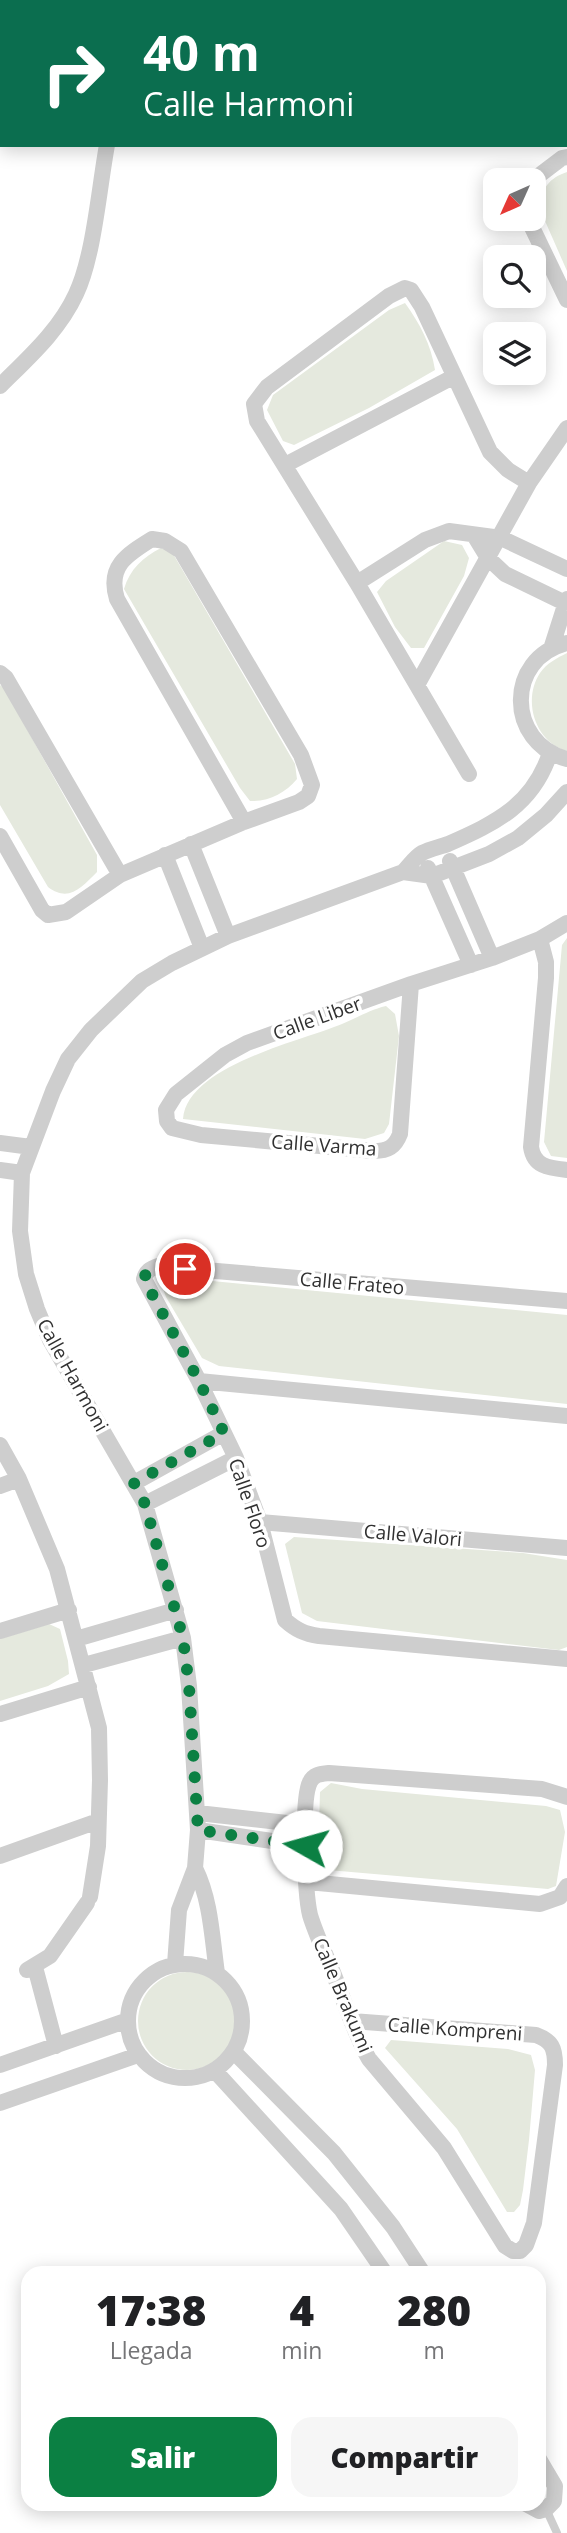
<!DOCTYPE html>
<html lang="es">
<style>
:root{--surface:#fff;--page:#f6f6f6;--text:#202124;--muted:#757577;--accent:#0b8043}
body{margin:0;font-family:"Open Sans",sans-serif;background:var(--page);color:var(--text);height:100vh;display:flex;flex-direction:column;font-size:26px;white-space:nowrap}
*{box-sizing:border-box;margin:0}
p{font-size:23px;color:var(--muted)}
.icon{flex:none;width:38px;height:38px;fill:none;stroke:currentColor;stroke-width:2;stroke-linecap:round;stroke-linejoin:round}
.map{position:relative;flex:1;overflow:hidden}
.sheet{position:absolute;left:21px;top:2266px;width:525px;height:245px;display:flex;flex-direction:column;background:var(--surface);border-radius:21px;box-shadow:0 4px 18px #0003}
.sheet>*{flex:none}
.guide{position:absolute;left:0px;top:0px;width:567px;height:147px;box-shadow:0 4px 18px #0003;background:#0b6e4f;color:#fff;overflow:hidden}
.needle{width:46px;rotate:225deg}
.tools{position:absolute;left:483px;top:168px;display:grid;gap:14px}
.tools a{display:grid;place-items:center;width:63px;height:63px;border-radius:14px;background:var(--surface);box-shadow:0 4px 18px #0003;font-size:35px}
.pin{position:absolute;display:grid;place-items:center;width:60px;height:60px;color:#fff;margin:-30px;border:4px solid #fff;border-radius:50%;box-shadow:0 2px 7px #0007}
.me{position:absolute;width:77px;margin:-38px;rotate:277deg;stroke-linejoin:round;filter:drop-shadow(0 0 5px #0008)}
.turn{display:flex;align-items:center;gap:24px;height:147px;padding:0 28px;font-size:32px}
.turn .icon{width:91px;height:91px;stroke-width:2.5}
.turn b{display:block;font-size:49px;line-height:60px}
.eta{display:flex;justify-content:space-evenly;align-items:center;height:119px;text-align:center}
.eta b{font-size:42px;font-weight:800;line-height:49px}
.primary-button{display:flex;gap:14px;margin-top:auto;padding:14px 28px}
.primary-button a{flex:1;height:80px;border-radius:21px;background:var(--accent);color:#fff;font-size:28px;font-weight:800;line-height:80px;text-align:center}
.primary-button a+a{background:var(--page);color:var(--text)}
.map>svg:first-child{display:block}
.green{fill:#e5e9de}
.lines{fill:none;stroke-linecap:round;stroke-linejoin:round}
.lane{stroke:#cecece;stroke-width:8}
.street{stroke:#cecece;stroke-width:16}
.route{stroke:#0b8043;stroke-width:12;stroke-dasharray:0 21.6}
.labels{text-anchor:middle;stroke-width:7;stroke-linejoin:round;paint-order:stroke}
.street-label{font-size:19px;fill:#313131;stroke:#fff}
</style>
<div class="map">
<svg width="567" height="2533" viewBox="0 0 567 2533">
<rect width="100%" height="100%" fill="#fff"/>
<!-- green -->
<path class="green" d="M 567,172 L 567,271 L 538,205 C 543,188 549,178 567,172 Z
M 405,303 C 420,324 431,344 435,370 L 369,408 L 294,445 L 283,441 L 267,410 L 273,395 L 389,310 Z
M 444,541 L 462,545 L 469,558 L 464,576 L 424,648 L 411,648 L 395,627 L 377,592 L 386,581 Z
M 161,548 L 172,552 L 295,764 L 297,779 C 285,793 269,802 250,801 L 240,788 L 124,589 C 130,569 143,557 161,548 Z
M 567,653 L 567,751 C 535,742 522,700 540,673 C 547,663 557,658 567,653 Z
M 0,685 L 4,688 L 97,855 L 97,872 C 82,887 69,903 48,887 L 0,805 Z
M 567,938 L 567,1158 L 551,1156 L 544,1142 L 562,945 Z
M 386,1006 L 395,1014 L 399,1036 L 389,1124 L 384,1133 L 365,1139 L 183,1119 C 187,1066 301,1041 342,1024 C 357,1018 369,1010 386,1006 Z
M 181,1278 L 567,1315 L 567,1404 L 219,1366 L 202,1358 L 166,1297 L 162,1286 L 169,1279 Z
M 294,1537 L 523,1553 L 567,1560 L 567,1647 L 559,1650 L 317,1621 L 302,1613 L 285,1544 Z
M 49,1624 L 60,1629 L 68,1661 L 69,1674 L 48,1686 L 0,1701 L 0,1639 Z
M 331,1783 L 362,1789 L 546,1806 L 560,1810 L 565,1832 L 556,1886 L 548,1889 L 328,1870 L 318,1861 L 320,1792 Z
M138 2021a49 49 0 1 1 98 0a49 49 0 1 1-98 0Z
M 391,2040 L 508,2049 L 531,2055 L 535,2070 L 529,2140 L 523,2190 L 520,2205 L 514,2212 L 507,2212 L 457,2129 L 385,2048 Z"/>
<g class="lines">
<!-- lane -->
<path class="lane" d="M 546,2509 L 557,2533"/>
<!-- street -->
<path class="street" d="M 389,0 L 391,2
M 422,2 L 423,0
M 0,113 L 2,113
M 533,180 L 562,158 L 567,157
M 528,219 L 567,300
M 0,386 C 28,358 59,331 76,294 C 94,256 99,188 107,145
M 285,465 L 453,377
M 474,535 L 488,558 L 505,574 L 565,603
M 357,583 L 425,540 L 449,531 L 501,538 L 567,569
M 567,643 C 505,658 506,743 567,759
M 551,649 L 567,599
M 0,673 L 6,678 L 120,875
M 417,685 L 529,483 L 567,428
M 469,774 L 357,583 L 257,421 L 254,404 L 267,387 L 389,296 L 405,288 L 411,290 L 422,307 L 490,452 L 508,470 L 529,483
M 0,836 L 42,910 L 48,915 L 66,912 L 120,875 L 244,822 L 299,802 L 308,796 L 312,785 L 301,755 L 181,551 L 165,541 L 152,539 C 126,555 107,567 117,599 L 244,822
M 191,844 L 228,936
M 165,855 L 202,948
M 450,861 L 492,958
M 428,868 L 471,965
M 403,872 L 432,876 L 489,854 L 518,838 L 546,815 L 567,792
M 540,939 L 546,962 L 546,978 L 531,1147 C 534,1167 549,1168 567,1170
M 411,984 L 400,1134 C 395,1147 388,1151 374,1151 L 201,1135 L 172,1128 L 167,1121 L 166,1110 L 176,1094 L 225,1055 L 247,1043 L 411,984 L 492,958 L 540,939 L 567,923
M 0,1143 L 31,1147
M 0,1170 L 22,1173
M 567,1301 L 158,1266 C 150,1269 146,1271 144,1279 L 199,1381 L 236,1458 L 260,1522 L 285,1620 C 296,1630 305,1634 319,1636 L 567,1659
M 199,1381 L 567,1416
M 0,1445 L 19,1479 L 57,1569 L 99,1728 L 100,1780 L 98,1846 L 90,1897
M 134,1483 L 224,1433
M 0,1486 L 19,1479
M 145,1504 L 236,1458
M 260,1522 L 567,1548
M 0,1631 L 69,1610
M 76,1639 L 176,1610
M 84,1665 L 183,1638
M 0,1714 L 89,1687
M 198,1813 L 305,1825
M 198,1830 L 306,1846
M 0,1856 L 98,1821
M 195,1868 C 211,1900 212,1938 217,1973
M 308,1882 L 540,1904 L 560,1897 L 567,1886
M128 2021a57 57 0 1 1 114 0a57 57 0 1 1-114 0Z
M 175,1964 L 179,1910 L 195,1868 L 198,1830 L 189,1686 L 183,1638 L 145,1504 L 50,1340 L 37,1309 L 26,1274 L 20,1231 L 22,1173 L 53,1091 L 68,1059 L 91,1030 L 142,981 L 172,963 L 228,936 L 403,872 C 409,866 415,857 422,853 C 430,849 440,847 448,844 C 496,823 533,805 550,753
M 35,1967 L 56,2046
M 27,1970 L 50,1956 L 87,1903
M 352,2021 L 536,2035 C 552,2041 555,2048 555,2065 L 534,2223 L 526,2245 L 520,2251 L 513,2251 L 505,2246 L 444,2148 L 369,2059 C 354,2033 345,2003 334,1975 C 326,1955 316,1935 310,1915 C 305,1894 301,1799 310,1782 C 314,1774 321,1774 329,1773 L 542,1789 L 567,1797
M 234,2052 L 334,2153 L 393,2227 L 423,2273
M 0,2065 L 128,2020
M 215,2071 L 341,2209 L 385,2273
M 0,2103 L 138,2055
M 526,2504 L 539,2511 L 546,2509 L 554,2501 L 555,2486 L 539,2459"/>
</g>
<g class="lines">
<!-- route -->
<path class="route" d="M 185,1269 C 171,1267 148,1261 144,1279 L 199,1381 L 224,1433 L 134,1483 L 145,1504 L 183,1638 L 189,1686 L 198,1830 L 306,1846"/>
</g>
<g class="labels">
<!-- street labels -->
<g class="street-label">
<text transform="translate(317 1018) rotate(-20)" y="7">Calle Liber</text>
<text transform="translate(324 1145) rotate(4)" y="7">Calle Varma</text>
<text transform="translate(352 1283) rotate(5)" y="7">Calle Frateo</text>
<text transform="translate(73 1375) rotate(61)" y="7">Calle Harmoni</text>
<text transform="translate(250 1503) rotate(71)" y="7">Calle Floro</text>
<text transform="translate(413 1535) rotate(5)" y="7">Calle Valori</text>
<text transform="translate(343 1995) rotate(67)" y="7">Calle Brakumi</text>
<text transform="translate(455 2029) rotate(4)" y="7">Calle Kompreni</text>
</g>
</g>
</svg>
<div class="tools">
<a><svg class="needle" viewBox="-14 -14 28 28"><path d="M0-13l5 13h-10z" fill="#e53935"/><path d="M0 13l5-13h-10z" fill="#757577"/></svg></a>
<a><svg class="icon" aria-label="search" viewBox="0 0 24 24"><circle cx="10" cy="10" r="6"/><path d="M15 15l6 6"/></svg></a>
<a><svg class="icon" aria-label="layers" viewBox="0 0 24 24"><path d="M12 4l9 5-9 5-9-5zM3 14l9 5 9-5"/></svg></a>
</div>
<div class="pin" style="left:185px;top:1269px;background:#d93025"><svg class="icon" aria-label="arrive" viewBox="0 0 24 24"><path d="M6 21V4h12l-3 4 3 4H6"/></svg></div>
<svg class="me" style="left:306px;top:1846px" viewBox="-20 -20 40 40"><circle r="19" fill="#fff"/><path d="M0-13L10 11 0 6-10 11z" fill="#0b8043"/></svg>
<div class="guide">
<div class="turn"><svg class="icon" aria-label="right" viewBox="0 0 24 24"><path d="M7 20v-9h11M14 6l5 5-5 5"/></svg><div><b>40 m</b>Calle Harmoni</div></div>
</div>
<section class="sheet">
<div class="eta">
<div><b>17:38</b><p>Llegada</p></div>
<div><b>4</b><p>min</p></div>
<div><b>280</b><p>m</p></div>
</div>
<div class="primary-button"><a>Salir</a><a>Compartir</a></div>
</section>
</div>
